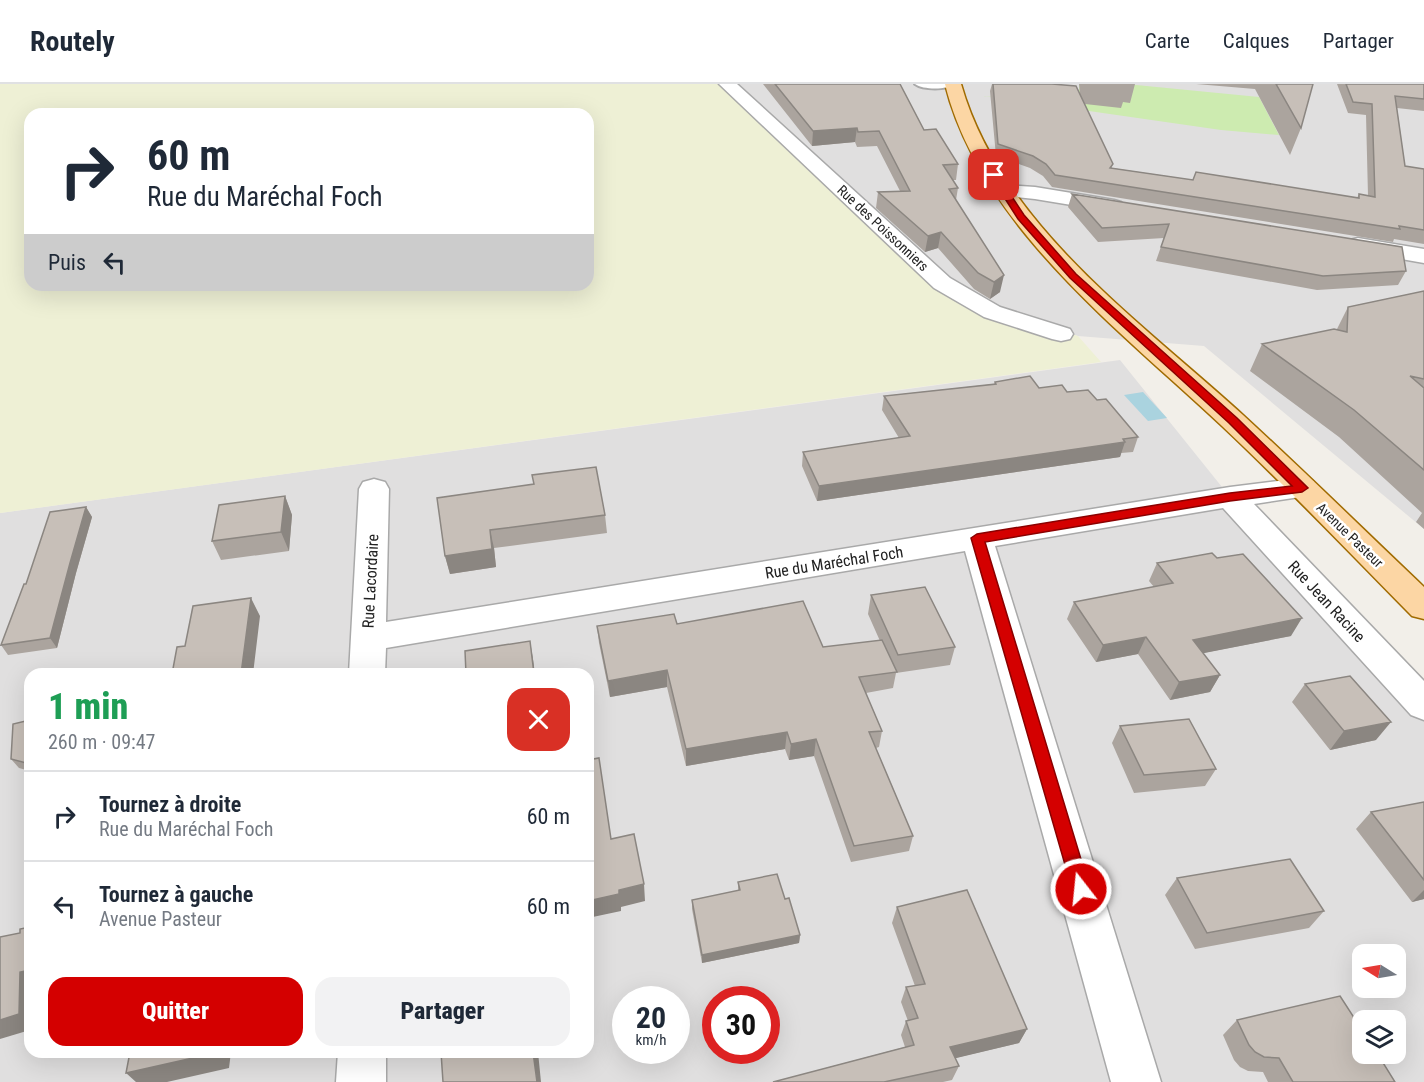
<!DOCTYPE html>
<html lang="fr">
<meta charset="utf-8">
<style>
:root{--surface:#fff;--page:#f2f2f3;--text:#1f2937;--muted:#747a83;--line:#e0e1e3;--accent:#d40000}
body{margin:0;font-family:"Roboto Condensed",sans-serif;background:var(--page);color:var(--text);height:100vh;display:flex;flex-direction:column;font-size:22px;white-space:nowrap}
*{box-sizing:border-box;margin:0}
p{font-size:20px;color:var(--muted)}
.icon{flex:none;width:33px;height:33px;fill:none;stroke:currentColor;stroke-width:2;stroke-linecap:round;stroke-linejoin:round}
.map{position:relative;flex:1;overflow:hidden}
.drawer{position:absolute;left:24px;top:584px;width:570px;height:390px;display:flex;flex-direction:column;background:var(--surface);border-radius:18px;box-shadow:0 6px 24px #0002}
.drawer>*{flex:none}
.banner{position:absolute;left:24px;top:24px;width:570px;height:183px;border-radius:18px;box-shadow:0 6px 24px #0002;background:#fff;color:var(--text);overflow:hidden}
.needle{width:39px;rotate:281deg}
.fabs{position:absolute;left:1352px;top:860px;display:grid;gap:12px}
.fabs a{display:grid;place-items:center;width:54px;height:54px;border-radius:12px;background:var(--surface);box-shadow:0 6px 24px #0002;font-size:30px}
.speed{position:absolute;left:612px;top:902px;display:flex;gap:12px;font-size:30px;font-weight:700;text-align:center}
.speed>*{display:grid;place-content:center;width:78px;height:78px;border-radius:50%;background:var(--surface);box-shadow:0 6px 24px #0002;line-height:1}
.speed small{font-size:15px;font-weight:400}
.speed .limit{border:9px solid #d22;background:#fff;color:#111}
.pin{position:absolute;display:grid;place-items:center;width:51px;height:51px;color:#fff;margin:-26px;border-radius:12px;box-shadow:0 3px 9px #0006}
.me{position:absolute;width:66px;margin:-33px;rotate:344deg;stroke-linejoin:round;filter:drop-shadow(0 0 4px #0008)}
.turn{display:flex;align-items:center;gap:21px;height:126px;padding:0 24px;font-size:27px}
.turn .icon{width:78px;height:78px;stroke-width:2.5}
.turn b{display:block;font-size:42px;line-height:51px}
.then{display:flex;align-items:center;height:57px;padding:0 24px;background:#0003;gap:12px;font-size:22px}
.round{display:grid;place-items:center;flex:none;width:63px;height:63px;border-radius:18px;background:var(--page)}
.headline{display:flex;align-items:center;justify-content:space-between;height:102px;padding:0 24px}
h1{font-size:36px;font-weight:800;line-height:45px;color:#1e9e55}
.action{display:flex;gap:12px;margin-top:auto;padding:12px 24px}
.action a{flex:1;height:69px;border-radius:18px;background:var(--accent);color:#fff;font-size:24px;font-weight:800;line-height:69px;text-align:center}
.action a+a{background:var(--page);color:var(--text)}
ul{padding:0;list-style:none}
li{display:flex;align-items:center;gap:18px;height:90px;padding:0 24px;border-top:2px solid var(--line)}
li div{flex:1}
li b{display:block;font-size:22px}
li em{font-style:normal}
header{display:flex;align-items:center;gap:36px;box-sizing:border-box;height:84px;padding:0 30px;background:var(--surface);border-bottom:2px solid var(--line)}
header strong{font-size:28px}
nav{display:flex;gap:33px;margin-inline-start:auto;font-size:21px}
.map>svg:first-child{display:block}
.residential{fill:#e0dfdf;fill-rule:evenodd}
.farmland{fill:#eef0d5;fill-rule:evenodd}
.grass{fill:#cdebb0}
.water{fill:#aad3df}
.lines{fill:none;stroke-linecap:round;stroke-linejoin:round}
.lane-casing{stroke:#a9a9a9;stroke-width:4}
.street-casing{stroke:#a9a9a9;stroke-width:3}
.primary-casing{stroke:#a06b00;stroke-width:3}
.lane{fill:#fff;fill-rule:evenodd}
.street{fill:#fff;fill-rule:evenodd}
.primary{fill:#fcd6a4;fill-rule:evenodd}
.wall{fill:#aba49e}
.shaded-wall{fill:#8b8681}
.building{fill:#c7bfb8;stroke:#8b8681;stroke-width:1.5}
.route{fill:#d40000;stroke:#8a0000;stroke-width:1.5}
.labels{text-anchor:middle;stroke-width:5;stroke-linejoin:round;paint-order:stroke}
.far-street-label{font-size:14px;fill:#222;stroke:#fff}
.street-label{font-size:16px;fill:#222;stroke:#fff}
</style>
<header>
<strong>Routely</strong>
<nav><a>Carte</a><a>Calques</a><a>Partager</a></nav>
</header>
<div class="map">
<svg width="1424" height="998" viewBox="0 0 1424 998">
<rect width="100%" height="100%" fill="#f2efe9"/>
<!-- residential -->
<path class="residential" d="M 726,0 L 1424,0 L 1424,445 L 1204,262 L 1078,252 L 1019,234 L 962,209 Z
M 1120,276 L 1230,413 L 1424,621 L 1424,998 L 0,998 L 0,429 ZM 30,590 L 588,590 L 588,968 L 30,968 ZM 1362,870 L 1395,870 L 1395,903 L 1362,903 ZM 626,915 L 676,915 L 676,966 L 626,966 ZM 716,915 L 766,915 L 766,966 L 716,966 ZM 1362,936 L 1395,936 L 1395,969 L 1362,969 Z"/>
<!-- farmland -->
<path class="farmland" d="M 0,0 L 726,0 L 962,209 L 1019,234 L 1078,252 L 1101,278 L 0,429 ZM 30,30 L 588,30 L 588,201 L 30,201 Z"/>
<!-- grass -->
<path class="grass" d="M 1079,0 L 1126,0 L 1259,13 L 1279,51 L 1221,46 L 1082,26 L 1033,10 L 982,13 L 1038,8 L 1079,10 Z"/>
<!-- water -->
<path class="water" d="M 1143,308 L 1167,334 L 1148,337 L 1124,311 Z"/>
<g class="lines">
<!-- lane casing -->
<g class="lane-casing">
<path id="lane" d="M 915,0 L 955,0 C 947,6 923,6 915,0 Z"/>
</g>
<!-- street casing -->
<g class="street-casing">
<path id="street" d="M 719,0 L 737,0 L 950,194 L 1000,223 L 1070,245 L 1073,250 L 1070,255 L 1061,257 L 1052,255 L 984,233 L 934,204 Z
M 1002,101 L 1035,103 L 1114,116 L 1121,118 L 1124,122 L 1121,126 L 1114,128 L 1035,115 L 995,111 L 992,107 L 995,103 Z
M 1358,154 L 1424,165 L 1424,179 L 1350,166 L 1347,161 L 1350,156 Z
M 1302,394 L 1313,397 L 1317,404 L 1313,411 L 1254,420 L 1424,597 L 1424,636 L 1411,631 L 1223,424 L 995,462 L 1161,998 L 1111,998 L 965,467 L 386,564 L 385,590 L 349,590 L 359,405 L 363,398 L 374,395 L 385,398 L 389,405 L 386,538 L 1230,403 Z
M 338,968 L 386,968 L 386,998 L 336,998 Z"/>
</g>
<!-- primary casing -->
<g class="primary-casing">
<path id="primary" d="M 945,0 L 961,0 C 1001,141 1140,237 1243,331 C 1304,387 1364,446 1424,503 L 1424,535 L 1412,532 C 1349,468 1287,403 1222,342 C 1121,247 980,141 945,0 Z"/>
</g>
<!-- lane -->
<use href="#lane" class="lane"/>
<!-- street -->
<use href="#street" class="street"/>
<!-- primary -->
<use href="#primary" class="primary"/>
</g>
<!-- wall -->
<path class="wall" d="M 763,0 L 900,0 L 924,46 L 958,80 L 956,96 L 952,96 L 958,104 L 956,116 L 1000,208 L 990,215 L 974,205 L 938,164 L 925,168 L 876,124 L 878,108 L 900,107 L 877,62 L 857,63 L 855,58 L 812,62 Z
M 992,0 L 1052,0 L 1080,10 L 1079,0 L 1135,0 L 1130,19 L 1123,18 L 1121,24 L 1085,20 L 1112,84 L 1193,96 L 1357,114 L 1359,110 L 1368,112 L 1366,31 L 1348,29 L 1337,0 L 1424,0 L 1424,27 L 1397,24 L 1405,82 L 1424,85 L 1424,160 L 1394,155 L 1393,158 L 1052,103 L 1043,92 L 1030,84 L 996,72 L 990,7 Z
M 1196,0 L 1313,0 L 1301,44 L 1290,71 L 1255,5 Z
M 1072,110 L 1406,187 L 1398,201 L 1317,206 L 1156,177 L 1164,154 L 1098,158 L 1068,123 Z
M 1424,207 L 1424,445 L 1416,438 L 1422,429 L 1339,353 L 1250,287 L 1262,260 L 1337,245 L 1348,223 Z
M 995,298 L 1067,308 L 1097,316 L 1138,353 L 1133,368 L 1121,369 L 1120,373 L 817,417 L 802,382 L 803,368 L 899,354 L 882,326 L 884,312 L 994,300 Z
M 285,412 L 292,431 L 289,467 L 221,476 L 212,457 Z
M 437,414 L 605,431 L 607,449 L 494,464 L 496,483 L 450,490 L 445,472 Z
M 86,423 L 92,433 L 76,489 L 57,564 L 8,571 L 1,561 L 26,500 Z
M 1157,479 L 1291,552 L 1203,569 L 1220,591 L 1210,608 L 1170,616 L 1138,570 L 1096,578 L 1067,535 L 1074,518 L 1154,503 L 1149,497 Z
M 871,511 L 955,563 L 950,581 L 896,589 L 893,604 L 866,609 L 882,647 L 879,663 L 876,664 L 913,752 L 909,767 L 851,778 L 814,672 L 789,676 L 785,665 L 686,682 L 667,603 L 610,613 L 599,559 L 597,542 L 677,540 L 823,563 L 880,557 L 868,530 Z
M 1305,600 L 1376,656 L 1330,666 L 1292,618 Z
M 30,636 L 30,687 L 19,684 L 11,675 Z
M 1120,642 L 1216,685 L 1205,702 L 1134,709 L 1112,659 Z
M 1424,718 L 1424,815 L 1412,818 L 1356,745 L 1371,728 Z
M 1177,794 L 1324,827 L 1309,844 L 1195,865 L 1165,811 Z
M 738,798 L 785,815 L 800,851 L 799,859 L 702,879 L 692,825 L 692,816 L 738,807 Z
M 897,823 L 1027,945 L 1019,959 L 955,974 L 959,982 L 952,996 L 943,998 L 773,998 L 905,963 L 901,951 L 906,937 L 908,937 L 901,918 L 906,903 L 915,902 L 892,839 Z
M 1237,936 L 1395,998 L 1268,998 L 1263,988 L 1248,987 L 1240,983 L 1234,976 L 1223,951 Z"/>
<!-- shaded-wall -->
<path class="shaded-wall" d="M 857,44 L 855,58 L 812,62 L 813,47 Z
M 941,148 L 938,164 L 925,168 L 928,152 Z
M 1004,191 L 1000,208 L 990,215 L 994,198 Z
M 1125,358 L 1120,373 L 817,417 L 819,402 Z
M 285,412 L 292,431 L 289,467 L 281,448 Z
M 86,423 L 92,433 L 76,489 L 57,564 L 50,554 L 70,479 Z
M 490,446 L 494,464 L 496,483 L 450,490 L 445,472 Z
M 251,514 L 260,532 L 253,590 L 241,590 Z
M 1302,534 L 1291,552 L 1184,573 L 1193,556 Z
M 1146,553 L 1138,570 L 1096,578 L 1103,561 Z
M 530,557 L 533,575 L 535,590 L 534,590 Z
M 667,586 L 667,603 L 610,613 L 608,597 Z
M 1220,591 L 1210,608 L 1170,616 L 1179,598 Z
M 1391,638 L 1376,656 L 1330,666 L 1344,647 Z
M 787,648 L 785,665 L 686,682 L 686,665 Z
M 816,655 L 814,672 L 789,676 L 791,660 Z
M 644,800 L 645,817 L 621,823 L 621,827 L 588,834 L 588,817 L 619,806 Z
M 1424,806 L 1424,815 L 1412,818 Z
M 800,851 L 799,859 L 702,879 L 702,871 Z
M 30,886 L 30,946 L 0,955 L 0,936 L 20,888 Z
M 1027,945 L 1019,959 L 944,977 L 950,963 Z
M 216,968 L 231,968 L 229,984 L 167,998 L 136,998 L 126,989 Z
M 533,968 L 538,968 L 541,998 L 537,998 Z"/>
<!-- building -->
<path class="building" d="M 775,0 L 900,0 L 924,46 L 936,45 L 958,80 L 943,81 L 958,104 L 949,105 L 1004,191 L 994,198 L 978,189 L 941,148 L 928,152 L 878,108 L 910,107 L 879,47 L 858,48 L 857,44 L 813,47 Z
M 993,0 L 1052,0 L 1076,2 L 1113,80 L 1110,84 L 1193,96 L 1196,88 L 1359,114 L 1359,110 L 1375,113 L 1372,20 L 1353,18 L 1346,0 L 1424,0 L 1424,15 L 1395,12 L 1405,82 L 1424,85 L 1424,146 L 1399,142 L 1400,145 L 1055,91 L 1046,80 L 1033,72 L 998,60 Z
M 1276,0 L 1313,0 L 1301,44 Z
M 1072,110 L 1402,163 L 1406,187 L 1323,192 L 1161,163 L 1169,140 L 1102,144 Z
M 1424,207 L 1424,295 L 1410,292 L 1424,304 L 1424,386 L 1354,326 L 1262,260 L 1334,245 L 1347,248 L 1348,223 Z
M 1030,292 L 1039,304 L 1062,301 L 1067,308 L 1088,306 L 1097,316 L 1106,315 L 1138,353 L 1123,355 L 1125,358 L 819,402 L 803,368 L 910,352 L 884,312 L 996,300 L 995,298 Z
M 596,383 L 605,431 L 490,446 L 492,465 L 445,472 L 437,414 L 534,400 L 532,391 Z
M 285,412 L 281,448 L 212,457 L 219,421 Z
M 86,423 L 70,479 L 50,554 L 1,561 L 24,500 L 26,500 L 50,428 Z
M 1212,469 L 1217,474 L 1243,470 L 1302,534 L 1193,556 L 1220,591 L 1179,598 L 1146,553 L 1103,561 L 1074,518 L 1173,499 L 1157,479 Z
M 925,503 L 955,563 L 898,571 L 871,511 Z
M 251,514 L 241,590 L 172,590 L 177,563 L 185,562 L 193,522 Z
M 803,517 L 823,563 L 882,556 L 897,588 L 859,593 L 882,647 L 869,648 L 913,752 L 854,762 L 816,655 L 791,660 L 787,648 L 686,665 L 667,586 L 608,597 L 597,542 L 674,530 L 677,540 Z
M 530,557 L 534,590 L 466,590 L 465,567 Z
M 1350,592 L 1391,638 L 1344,647 L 1305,600 Z
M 1189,635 L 1216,685 L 1144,691 L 1120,642 Z
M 30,636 L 30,680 L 11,675 L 13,640 Z
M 599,674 L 611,755 L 634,750 L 644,800 L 619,806 L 619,810 L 588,817 L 588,676 Z
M 1424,718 L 1424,796 L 1371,728 Z
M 1290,775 L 1324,827 L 1207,849 L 1177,794 Z
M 777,790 L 785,815 L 789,814 L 800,851 L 702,871 L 692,816 L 740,806 L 738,798 Z
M 967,806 L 1027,945 L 950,963 L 959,982 L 884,998 L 773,998 L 914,961 L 906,937 L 918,934 L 906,903 L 925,900 L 897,823 Z
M 30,843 L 30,886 L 20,888 L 19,930 L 0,936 L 0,853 L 20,849 L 20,845 Z
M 1340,912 L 1362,946 L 1362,969 L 1377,969 L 1395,998 L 1293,998 L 1279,974 L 1264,973 L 1255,968 L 1249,961 L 1237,936 Z
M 130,968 L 216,968 L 215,969 L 126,989 Z
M 441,968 L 533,968 L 537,998 L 443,998 Z"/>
<!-- route -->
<path class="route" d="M 991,90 L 997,90 L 1024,131 L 1076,190 L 1237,334 L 1308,404 L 1302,408 L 1230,417 L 985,458 L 1090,805 L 1087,811 L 1081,813 L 1074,811 L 1072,805 L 971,454 L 977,450 L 1230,409 L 1292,402 L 1229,339 L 1070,194 L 1018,135 L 990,91 Z"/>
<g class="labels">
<!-- far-street labels -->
<g class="far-street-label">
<text transform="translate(883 144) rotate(43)" y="5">Rue des Poissonniers</text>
<text transform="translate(1350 451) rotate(44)" y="5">Avenue Pasteur</text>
</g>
<!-- street labels -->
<g class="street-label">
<text transform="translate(834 478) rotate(-9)" y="6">Rue du Maréchal Foch</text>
<text transform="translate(370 497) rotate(-87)" y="6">Rue Lacordaire</text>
<text transform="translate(1327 517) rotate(47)" y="6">Rue Jean Racine</text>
</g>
</g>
</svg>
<div class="fabs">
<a><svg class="needle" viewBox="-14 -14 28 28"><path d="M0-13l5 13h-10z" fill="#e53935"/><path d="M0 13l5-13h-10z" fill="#747a83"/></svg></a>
<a><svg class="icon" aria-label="layers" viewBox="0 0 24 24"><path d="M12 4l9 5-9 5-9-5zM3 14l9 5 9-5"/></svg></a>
</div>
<div class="speed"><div>20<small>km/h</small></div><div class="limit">30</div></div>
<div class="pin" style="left:994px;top:91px;background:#d93025"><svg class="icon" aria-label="arrive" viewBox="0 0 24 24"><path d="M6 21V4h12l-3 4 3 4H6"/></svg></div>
<svg class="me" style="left:1081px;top:805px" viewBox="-20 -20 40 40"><circle r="17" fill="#d40000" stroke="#fff" stroke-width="3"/><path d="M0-11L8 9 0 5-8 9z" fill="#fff"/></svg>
<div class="banner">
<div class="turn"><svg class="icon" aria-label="right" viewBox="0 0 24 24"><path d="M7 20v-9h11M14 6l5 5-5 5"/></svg><div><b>60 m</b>Rue du Maréchal Foch</div></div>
<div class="then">Puis<svg class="icon" aria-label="left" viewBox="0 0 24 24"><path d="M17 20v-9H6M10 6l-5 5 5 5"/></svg></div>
</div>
<section class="drawer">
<div class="headline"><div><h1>1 min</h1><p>260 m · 09:47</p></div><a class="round" style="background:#d93025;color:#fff"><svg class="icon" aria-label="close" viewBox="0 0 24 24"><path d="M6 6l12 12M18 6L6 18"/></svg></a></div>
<ul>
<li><svg class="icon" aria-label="right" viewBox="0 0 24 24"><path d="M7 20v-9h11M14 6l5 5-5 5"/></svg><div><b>Tournez à droite</b><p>Rue du Maréchal Foch</p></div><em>60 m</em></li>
<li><svg class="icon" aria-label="left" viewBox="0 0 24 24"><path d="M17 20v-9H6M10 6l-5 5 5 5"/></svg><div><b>Tournez à gauche</b><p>Avenue Pasteur</p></div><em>60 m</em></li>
</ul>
<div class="action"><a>Quitter</a><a>Partager</a></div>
</section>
</div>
